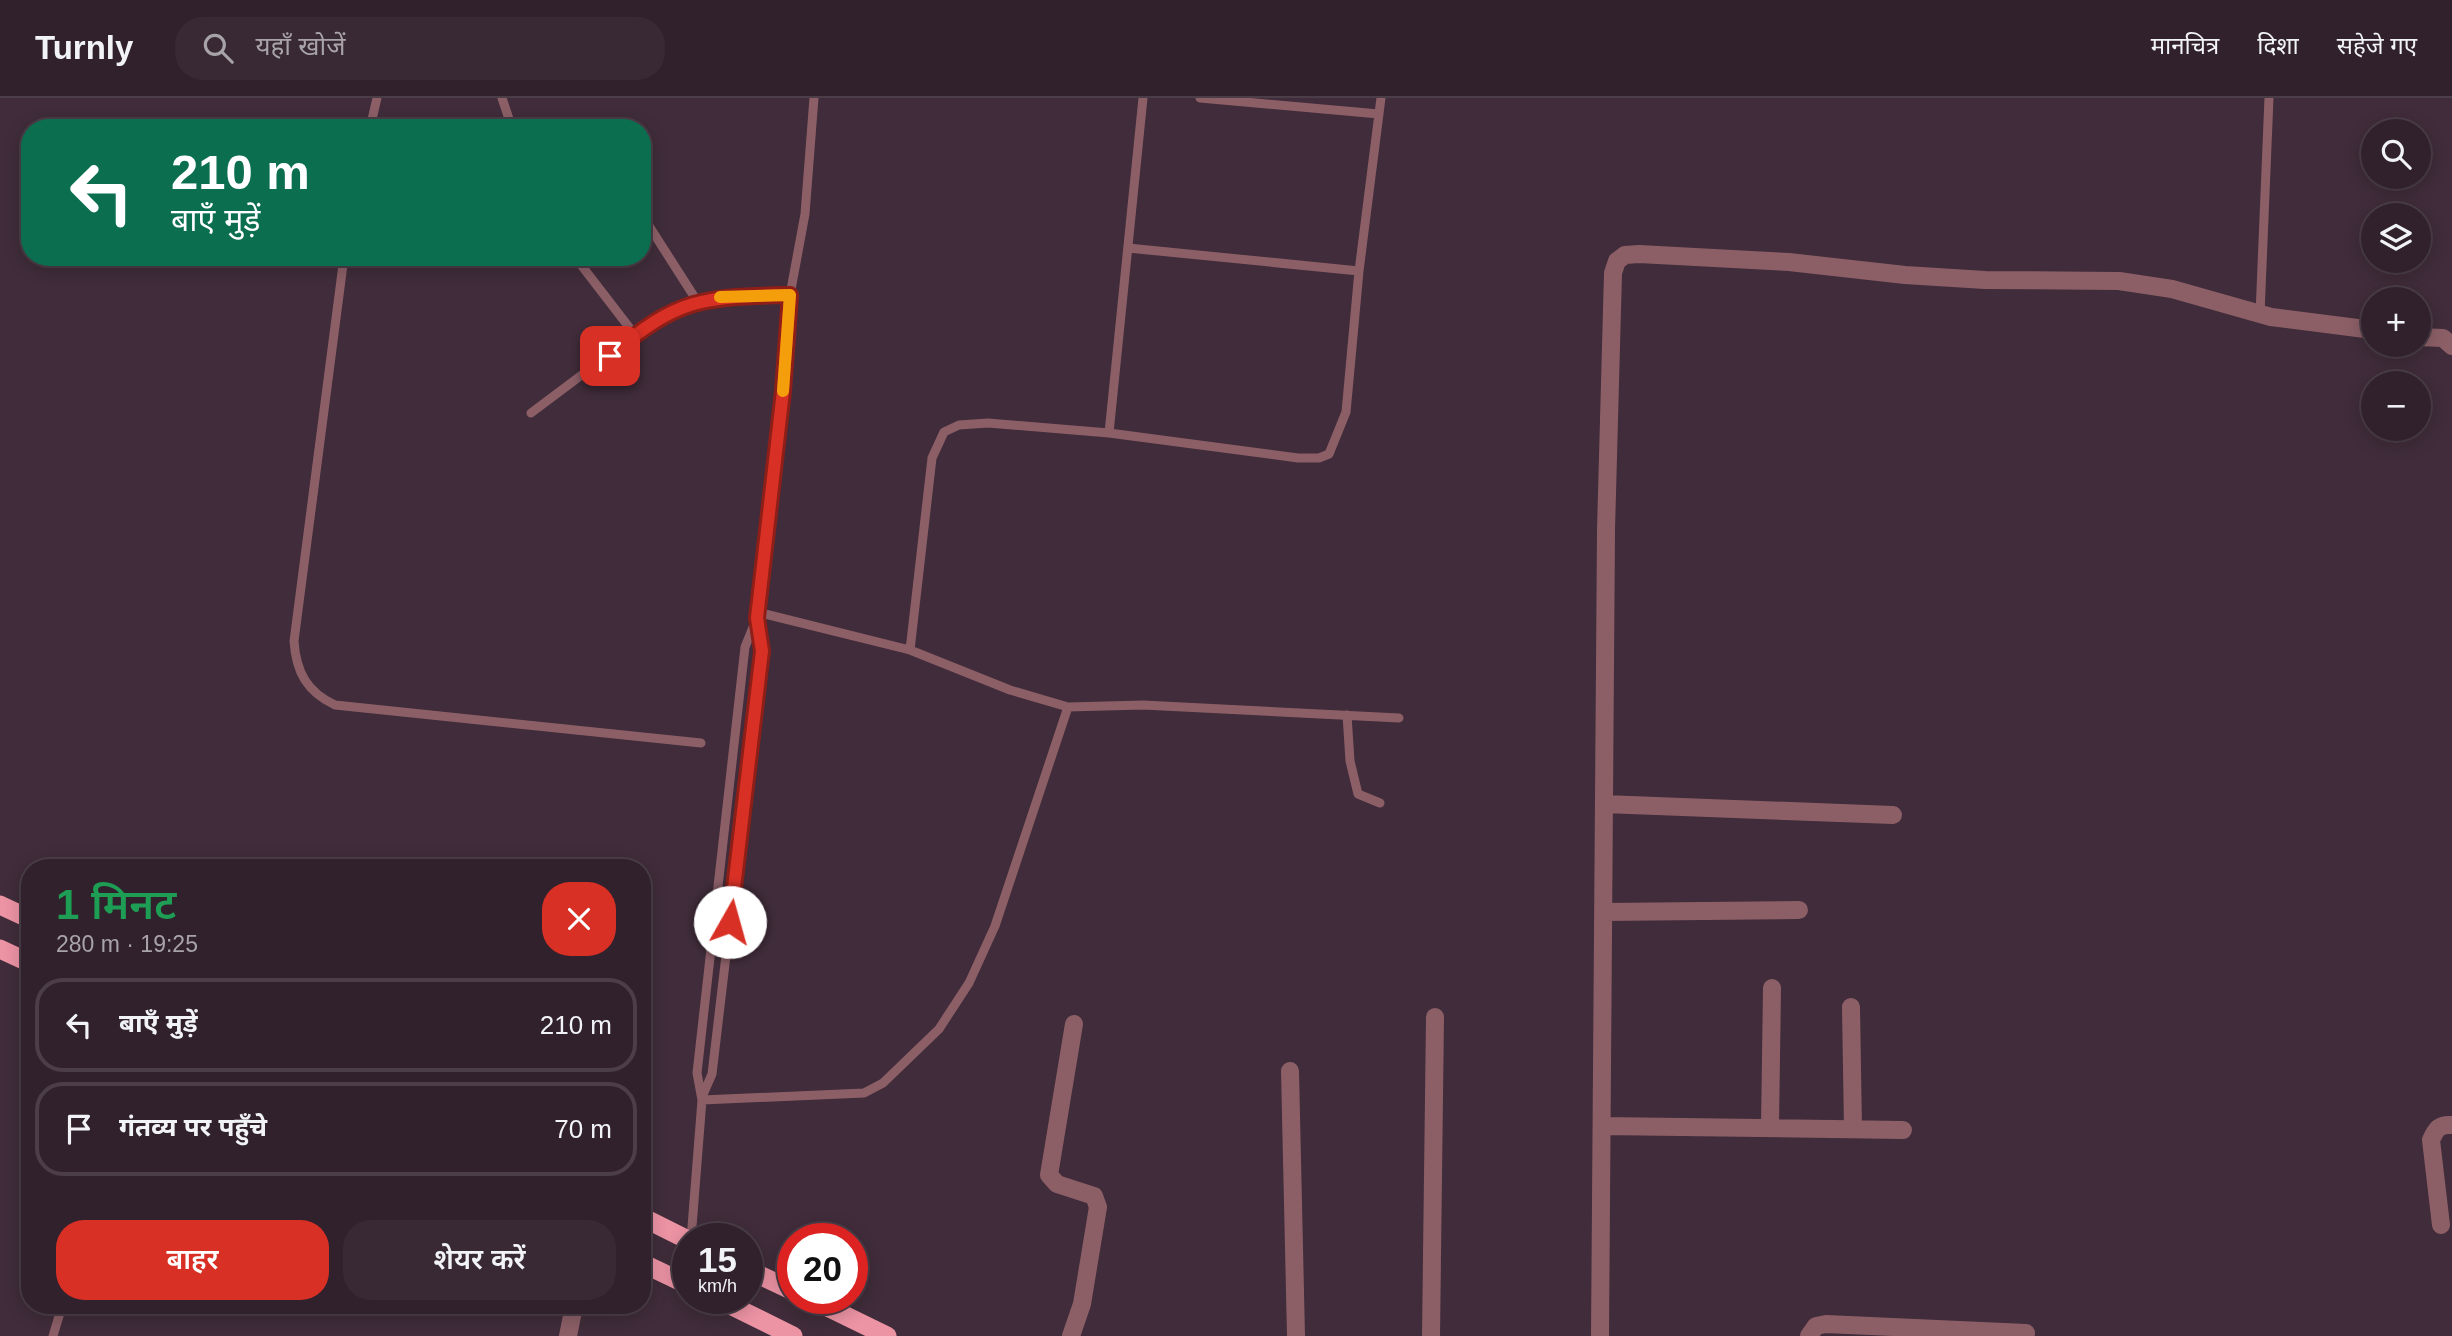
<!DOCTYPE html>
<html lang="hi">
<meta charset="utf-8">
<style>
:root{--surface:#30212c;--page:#382934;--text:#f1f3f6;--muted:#a8a3a9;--line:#4b3e48;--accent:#d93025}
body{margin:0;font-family:Arial,"Noto Sans Devanagari",sans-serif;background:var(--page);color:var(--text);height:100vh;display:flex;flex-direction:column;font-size:26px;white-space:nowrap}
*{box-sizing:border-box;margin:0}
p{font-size:23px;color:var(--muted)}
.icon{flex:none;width:38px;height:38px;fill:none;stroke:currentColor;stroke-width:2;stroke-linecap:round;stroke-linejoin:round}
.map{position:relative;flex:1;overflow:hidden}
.side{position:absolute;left:21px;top:761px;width:630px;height:455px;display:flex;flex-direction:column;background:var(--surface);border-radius:28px;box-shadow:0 4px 18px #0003,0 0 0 2px var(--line)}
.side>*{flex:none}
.top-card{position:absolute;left:21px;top:21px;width:630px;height:147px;border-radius:28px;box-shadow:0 4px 18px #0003,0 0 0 2px var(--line);background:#0b6e4f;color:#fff;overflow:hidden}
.controls{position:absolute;left:2361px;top:21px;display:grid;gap:14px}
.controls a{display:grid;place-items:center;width:70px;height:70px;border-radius:50%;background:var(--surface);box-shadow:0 4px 18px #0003,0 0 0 2px var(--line);font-size:35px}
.speed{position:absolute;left:672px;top:1125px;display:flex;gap:14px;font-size:35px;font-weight:700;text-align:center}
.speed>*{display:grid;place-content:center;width:91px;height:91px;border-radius:50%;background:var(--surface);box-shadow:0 4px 18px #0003,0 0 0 2px var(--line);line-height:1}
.speed small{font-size:18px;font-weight:400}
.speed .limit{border:10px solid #d22;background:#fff;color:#111}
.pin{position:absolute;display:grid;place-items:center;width:60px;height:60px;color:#fff;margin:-30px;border-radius:14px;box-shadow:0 4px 10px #0006}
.me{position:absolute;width:77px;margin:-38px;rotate:7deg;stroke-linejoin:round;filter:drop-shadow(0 0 5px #0008)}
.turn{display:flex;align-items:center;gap:24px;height:147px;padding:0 35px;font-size:32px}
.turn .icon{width:91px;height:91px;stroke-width:2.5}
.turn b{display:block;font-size:49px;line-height:60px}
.round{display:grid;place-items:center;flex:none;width:74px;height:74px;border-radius:28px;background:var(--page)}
.overview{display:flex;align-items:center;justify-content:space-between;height:119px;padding:0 35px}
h1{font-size:42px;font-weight:600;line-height:52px;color:#1e9e55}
.button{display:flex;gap:14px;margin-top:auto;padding:14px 35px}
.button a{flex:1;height:80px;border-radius:28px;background:var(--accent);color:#fff;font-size:28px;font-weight:600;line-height:80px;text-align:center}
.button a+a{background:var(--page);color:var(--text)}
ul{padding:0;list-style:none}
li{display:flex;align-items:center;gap:21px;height:94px;margin:0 14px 10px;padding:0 21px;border:4px solid var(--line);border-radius:28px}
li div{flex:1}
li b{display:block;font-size:26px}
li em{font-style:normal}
header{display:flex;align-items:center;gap:42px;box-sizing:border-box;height:98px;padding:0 35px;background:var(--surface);border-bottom:2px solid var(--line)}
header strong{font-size:33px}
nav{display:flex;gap:38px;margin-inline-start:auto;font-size:24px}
.search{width:490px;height:63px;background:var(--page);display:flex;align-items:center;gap:18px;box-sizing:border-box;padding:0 24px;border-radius:28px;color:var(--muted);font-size:26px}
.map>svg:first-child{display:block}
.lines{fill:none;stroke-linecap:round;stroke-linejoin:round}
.service{stroke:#8c5f67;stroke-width:9}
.minor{stroke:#8c5f67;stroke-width:18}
.trunk{stroke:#ec93a4;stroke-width:19}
.route-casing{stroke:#8d1f18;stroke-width:18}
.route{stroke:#d93025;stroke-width:12}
.slow{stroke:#f59e0b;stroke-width:12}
</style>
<header>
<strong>Turnly</strong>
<div class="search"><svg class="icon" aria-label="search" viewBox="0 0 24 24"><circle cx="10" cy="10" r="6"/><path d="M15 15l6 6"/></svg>यहाँ खोजें</div>
<nav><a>मानचित्र</a><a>दिशा</a><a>सहेजे गए</a></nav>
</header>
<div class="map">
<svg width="2452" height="1238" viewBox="0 0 2452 1238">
<rect width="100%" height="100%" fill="#402c3a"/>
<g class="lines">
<!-- service -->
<path class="service" d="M 502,0 L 512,30
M 1200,0 L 1379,16
M 370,30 L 377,0
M 642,117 L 697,203
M 1128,150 L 1359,173
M 344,159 L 294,543 C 296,574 307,594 335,607 L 701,645
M 575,159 L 635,237
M 2260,216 L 2269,0
M 531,315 L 635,237 L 676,211 L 719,199 L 790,197
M 1109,335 L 1143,0
M 757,514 L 910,552 L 1010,592 L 1068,609 L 1143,607 L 1399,620
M 910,552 L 932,360 L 944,334 L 959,327 L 988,325 L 1109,335 L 1298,360 L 1319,360 L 1329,356 L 1346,314 L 1359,173 L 1381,0
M 1347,617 L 1350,663 L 1358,696 L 1380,705
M 702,999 L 712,976 L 762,553 L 757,514 L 783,294 L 790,197 L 805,116 L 814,0
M 702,1002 L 864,995 L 883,985 L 939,931 L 969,885 L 995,828 L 1068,609
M 691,1141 L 702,1002 L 697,975 L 745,549 L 756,522
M 53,1238 L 62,1208"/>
<!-- minor -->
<path class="minor" d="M 2418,239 L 2443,240 L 2452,248
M 1604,706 L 1893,717
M 1603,814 L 1799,812
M 1851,909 L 1853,1031
M 1290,973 L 1296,1238
M 1602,1028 L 1903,1032
M 1770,1029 L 1772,890
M 2441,1127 L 2431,1042 C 2436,1031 2439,1026 2452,1027
M 568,1238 L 574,1208
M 1071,1238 L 1082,1206 L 1098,1109 L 1094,1098 L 1057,1086 L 1049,1077 L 1074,926
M 1431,1238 L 1435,919
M 1600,1238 L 1606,432 L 1613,175 L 1617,163 L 1625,157 L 1639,156 L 1789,164 L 1905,177 L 1985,182 L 2119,183 L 2172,191 L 2271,219 L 2373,232
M 1809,1238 L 1816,1228 L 1826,1226 L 2026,1235"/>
<!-- trunk -->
<path class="trunk" d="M 0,807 L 30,821
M 0,851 L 30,865
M 642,1119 L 688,1142
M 642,1165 L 688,1187
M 747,1171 L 793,1193
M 716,1200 L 793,1238
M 809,1200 L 887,1238"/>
</g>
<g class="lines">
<!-- route casing -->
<g class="route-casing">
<path id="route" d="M 610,258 C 678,199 704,199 790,197 L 783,293 L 757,520 L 762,553 L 730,824"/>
</g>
<!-- route -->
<use href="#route" class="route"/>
<!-- slow -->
<path class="slow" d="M 720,199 L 790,197 L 783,293"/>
</g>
</svg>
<div class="controls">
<a><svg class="icon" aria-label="search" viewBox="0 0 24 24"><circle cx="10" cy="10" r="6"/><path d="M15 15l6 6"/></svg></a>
<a><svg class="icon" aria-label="layers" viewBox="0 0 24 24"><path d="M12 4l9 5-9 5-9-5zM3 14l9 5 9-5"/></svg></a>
<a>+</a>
<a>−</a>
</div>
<div class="speed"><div>15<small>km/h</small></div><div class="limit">20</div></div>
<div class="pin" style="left:610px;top:258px;background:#d93025"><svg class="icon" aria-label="arrive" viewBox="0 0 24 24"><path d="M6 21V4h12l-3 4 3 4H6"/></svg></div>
<svg class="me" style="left:730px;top:824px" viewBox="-20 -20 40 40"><circle r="19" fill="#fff"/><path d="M0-13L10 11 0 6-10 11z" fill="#d93025"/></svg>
<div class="top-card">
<div class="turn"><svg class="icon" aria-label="left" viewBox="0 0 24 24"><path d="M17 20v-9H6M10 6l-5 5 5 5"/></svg><div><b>210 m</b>बाएँ मुड़ें</div></div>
</div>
<section class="side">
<div class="overview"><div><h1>1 मिनट</h1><p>280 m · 19:25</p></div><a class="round" style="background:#d93025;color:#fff"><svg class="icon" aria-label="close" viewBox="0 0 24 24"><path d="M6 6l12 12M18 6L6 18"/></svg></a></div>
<ul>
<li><svg class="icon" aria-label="left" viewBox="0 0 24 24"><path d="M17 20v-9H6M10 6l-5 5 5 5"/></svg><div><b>बाएँ मुड़ें</b></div><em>210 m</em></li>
<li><svg class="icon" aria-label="arrive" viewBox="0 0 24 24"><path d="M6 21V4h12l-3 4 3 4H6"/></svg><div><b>गंतव्य पर पहुँचे</b></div><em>70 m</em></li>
</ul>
<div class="button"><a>बाहर</a><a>शेयर करें</a></div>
</section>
</div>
